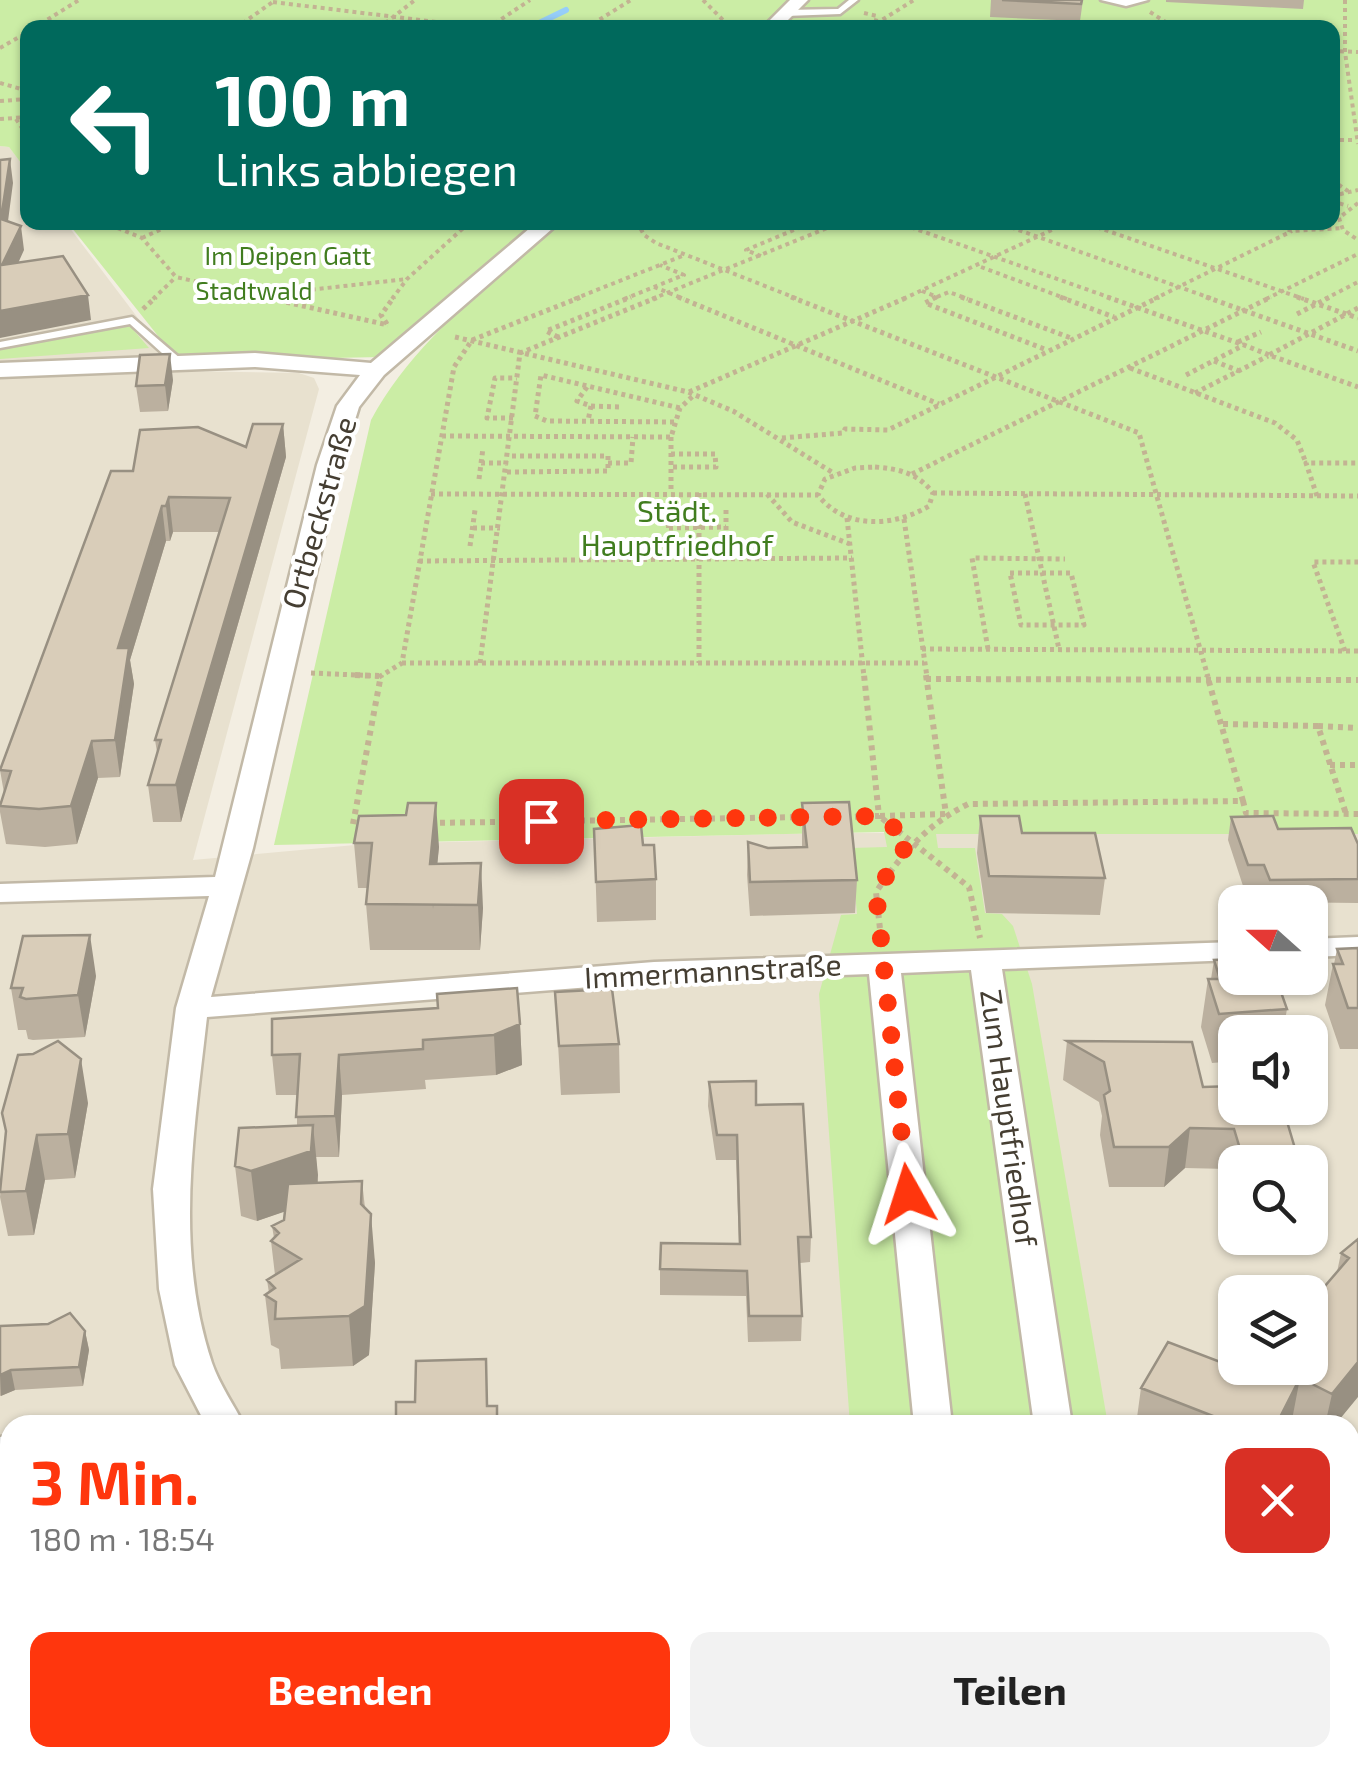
<!DOCTYPE html>
<html lang="de">
<meta charset="utf-8">
<style>
:root{--surface:#fff;--page:#f2f2f2;--text:#222;--muted:#767676;--accent:#ff360d}
body{margin:0;font-family:"Exo 2",sans-serif;background:var(--page);color:var(--text);height:100vh;display:flex;flex-direction:column;font-size:38px;white-space:nowrap}
*{box-sizing:border-box;margin:0}
p{font-size:32px;color:var(--muted)}
.icon{flex:none;width:55px;height:55px;fill:none;stroke:currentColor;stroke-width:2;stroke-linecap:round;stroke-linejoin:round}
.map{position:relative;flex:1;overflow:hidden}
.side{position:absolute;left:0px;top:1415px;width:1360px;height:352px;display:flex;flex-direction:column;background:var(--surface);border-radius:30px 30px 0 0;box-shadow:0 2px 8px #0004}
.side>*{flex:none}
.top-card{position:absolute;left:20px;top:20px;width:1320px;height:210px;border-radius:20px;box-shadow:0 2px 8px #0004;background:#00695c;color:#fff;overflow:hidden}
.needle{width:65px;rotate:291deg}
.fabs{position:absolute;left:1218px;top:885px;display:grid;gap:20px}
.fabs a{display:grid;place-items:center;width:110px;height:110px;border-radius:20px;background:var(--surface);box-shadow:0 2px 8px #0004;font-size:50px}
.pin{position:absolute;display:grid;place-items:center;width:85px;height:85px;color:#fff;margin:-42px;border-radius:20px;box-shadow:0 5px 15px #0006}
.me{position:absolute;width:110px;margin:-55px;rotate:354deg;stroke-linejoin:round;filter:drop-shadow(0 0 8px #0008)}
.turn{display:flex;align-items:center;gap:35px;height:210px;padding:0 30px;font-size:45px}
.turn .icon{width:130px;height:130px;stroke-width:2.5}
.turn b{display:block;font-size:70px;line-height:85px}
.round{display:grid;place-items:center;flex:none;width:105px;height:105px;border-radius:20px;background:var(--page)}
.headline{display:flex;align-items:center;justify-content:space-between;height:170px;padding:0 30px}
h1{font-size:60px;font-weight:700;line-height:75px;color:var(--accent)}
.primary-button{display:flex;gap:20px;margin-top:auto;padding:20px 30px}
.primary-button a{flex:1;height:115px;border-radius:20px;background:var(--accent);color:#fff;font-size:40px;font-weight:700;line-height:115px;text-align:center}
.primary-button a+a{background:var(--page);color:var(--text)}
.map>svg:first-child{display:block}
.residential{fill:#e8e1cf;fill-rule:evenodd}
.green{fill:#cbeda5}
.lines{fill:none;stroke-linecap:round;stroke-linejoin:round}
.stream{stroke:#96cef9;stroke-width:6}
.service-casing{stroke:#c2b9a7;stroke-width:5}
.minor-casing{stroke:#c2b9a7;stroke-width:5}
.secondary-casing{stroke:#d9c68c;stroke-width:6}
.path-far2{stroke:#c3b393;stroke-width:4;stroke-dasharray:4 4;stroke-linecap:butt}
.path-far1{stroke:#c3b393;stroke-width:5;stroke-dasharray:4 4;stroke-linecap:butt}
.path{stroke:#c3b393;stroke-width:6;stroke-dasharray:5 5;stroke-linecap:butt}
.service{fill:#fff;fill-rule:evenodd}
.minor{fill:#fff;fill-rule:evenodd}
.secondary{fill:#fff1c0;fill-rule:evenodd}
.tram{stroke:#949494;stroke-width:4}
.wall{fill:#bbb09f}
.shaded-wall{fill:#989082}
.building{fill:#d9cdb9;stroke:#989082;stroke-width:2.5}
.route{stroke:#ff360d;stroke-width:18;stroke-dasharray:0 32.4}
.labels{text-anchor:middle;stroke-width:8;stroke-linejoin:round;paint-order:stroke}
.far-park-label{font-size:25px;fill:#417d1f;stroke:#fff}
.park-label{font-size:30px;fill:#417d1f;stroke:#fff}
.street-label{font-size:30px;fill:#453e32;stroke:#fff}
</style>
<div class="map">
<svg width="1358" height="1766" viewBox="0 0 1358 1766">
<rect width="100%" height="100%" fill="#f3eee2"/>
<!-- residential -->
<path class="residential" d="M 0,146 L 9,147 L 27,171 L 28,222 L 66,223 L 178,371 L 299,373 L 314,378 L 319,389 L 193,860 L 366,844 L 829,833 L 1358,834 L 1358,1766 L 0,1766 ZM 1235,902 L 1310,902 L 1310,978 L 1235,978 ZM 1235,1032 L 1310,1032 L 1310,1108 L 1235,1108 ZM 1235,1162 L 1310,1162 L 1310,1238 L 1235,1238 ZM 1235,1292 L 1310,1292 L 1310,1368 L 1235,1368 ZM 10,1425 L 1350,1425 L 1350,1758 L 10,1758 Z"/>
<!-- green -->
<path class="green" d="M 0,0 L 794,0 L 762,28 L 28,28 L 27,171 L 9,147 L 0,146 Z
M 805,0 L 1358,0 L 1358,834 L 936,834 L 938,848 L 975,848 L 985,913 L 1002,914 L 1013,926 L 1032,984 L 1108,1425 L 850,1425 L 819,994 L 841,915 L 857,914 L 851,848 L 887,847 L 884,832 L 274,845 L 371,420 C 414,340 492,282 559,223 L 1332,222 L 1332,28 L 775,27 Z
M 68,223 L 541,223 L 382,357 L 178,361 Z
M 123,324 L 131,327 L 149,348 L 0,359 L 0,346 Z
M 783,1758 L 1176,1758 L 1171,1766 L 779,1766 Z"/>
<g class="lines">
<!-- stream -->
<path class="stream" d="M 529,28 L 566,10"/>
<!-- service casing -->
<g class="service-casing">
<path id="service" d="M 849,0 L 858,0 L 840,14 L 786,16 L 782,13 L 786,10 L 838,9 Z
M 1101,0 L 1148,0 L 1126,6 Z
M 132,317 L 181,359 L 181,363 L 173,363 L 130,324 L 0,348 L 0,342 Z"/>
</g>
<!-- minor casing -->
<g class="minor-casing">
<path id="minor" d="M 790,0 L 808,0 L 780,28 L 762,28 Z
M 537,222 L 560,222 L 384,375 L 359,407 L 341,465 L 253,848 L 211,997 L 654,962 L 1235,942 L 1235,960 L 1002,969 L 1072,1425 L 1034,1425 L 971,970 L 901,973 L 952,1425 L 914,1425 L 869,974 L 654,982 L 207,1017 C 194,1133 174,1249 212,1363 C 219,1384 234,1405 244,1425 L 206,1425 L 175,1365 L 159,1289 L 153,1189 L 176,1008 L 209,896 L 0,902 L 0,884 L 215,877 L 317,465 L 337,406 L 360,375 L 255,367 L 0,377 L 0,363 L 255,353 L 371,363 Z
M 1358,937 L 1358,955 L 1310,957 L 1310,939 Z
M 10,1436 L 10,1466 L 0,1467 L 0,1437 Z
M 750,1758 L 846,1758 L 842,1766 L 754,1766 Z"/>
</g>
<!-- secondary casing -->
<g class="secondary-casing">
<path id="secondary" d="M 1358,1570 L 1358,1627 L 1350,1629 L 1350,1573 Z
M 1236,1758 L 1299,1758 L 1295,1766 L 1232,1766 Z"/>
</g>
<!-- path-far2 -->
<path class="path-far2" d="M 703,0 L 730,27
M 1345,0 L 1345,52 L 1358,144
M 273,2 L 486,28
M 1150,12 L 1175,28
M 864,13 L 877,16 L 875,24 L 947,28
M 34,28 L 79,0
M 236,28 L 274,1
M 379,28 L 415,0
M 488,28 L 530,0
M 586,28 L 631,0
M 869,28 L 914,0
M 0,48 L 28,32
M 1332,51 L 1358,52
M 0,83 L 28,91
M 0,101 L 28,99
M 0,119 L 28,117
M 16,119 L 28,137
M 1332,140 L 1356,140
M 1332,180 L 1348,191
M 1332,196 L 1358,190
M 1332,201 L 1348,206
M 1358,203 L 1339,218 L 1343,230 L 1358,240
M 103,222 L 142,238 L 176,277 L 274,299
M 637,222 L 644,235 L 656,243 L 798,299
M 896,222 L 1114,299
M 996,222 L 1213,299
M 1082,222 L 1304,299
M 1265,222 L 1292,231 L 1343,228
M 142,238 L 177,222
M 761,256 L 746,250 L 813,222
M 981,267 L 1067,299
M 654,287 L 684,299
M 922,291 L 937,297 L 933,299
M 264,295 L 407,279
M 937,297 L 949,292 L 968,299
M 153,299 L 176,277
M 392,299 L 407,279 L 470,222
M 574,299 L 685,255
M 624,299 L 684,275 L 660,265
M 652,299 L 842,222
M 903,299 L 1069,222
M 1154,299 L 1292,231
M 1266,299 L 1358,254
M 1325,299 L 1358,282"/>
<!-- path-far1 -->
<path class="path-far1" d="M 263,297 L 388,325
M 678,297 L 939,404
M 791,297 L 1139,433 L 1208,677
M 936,297 L 925,303 L 1047,350
M 961,297 L 1071,338
M 1060,297 L 1114,317
M 1107,297 L 1244,345
M 1206,297 L 1358,351
M 1297,297 L 1358,318
M 1358,308 L 1269,355 L 1358,387
M 143,309 L 156,297
M 1297,314 L 1330,297
M 387,324 L 381,315 L 394,297
M 455,337 L 688,392 L 733,411 L 835,474
M 558,337 L 546,331 L 631,297
M 1238,342 L 1261,332
M 1214,361 L 1239,371
M 1130,368 L 1275,423 L 1297,440 L 1306,463
M 1186,375 L 1244,345 L 1269,355
M 587,387 L 577,401 L 591,406 L 588,421
M 689,392 L 908,297
M 1195,393 L 1268,356
M 591,406 L 620,407
M 513,418 L 487,418 L 495,378 L 517,378
M 674,422 L 547,421 L 535,416 L 541,375 L 680,408
M 442,436 L 671,437 L 680,408 L 694,395
M 671,437 L 671,493
M 782,438 L 843,433 L 845,429 L 888,430 L 1159,297
M 671,454 L 715,454 L 716,467 L 671,467
M 481,463 L 508,463
M 608,463 L 631,463 L 633,437
M 875,467 C 899,469 918,473 933,493 L 929,506 C 894,527 845,530 818,495 L 825,479 L 855,468 Z
M 507,472 L 608,471 L 608,456 L 509,456
M 912,474 L 1271,297
M 479,479 L 483,448
M 699,493 L 699,663
M 933,493 L 1358,496
M 431,494 L 818,495
M 767,494 L 792,522 L 850,544
M 1025,494 L 1059,649
M 1317,496 L 1306,463 L 1358,463
M 726,510 L 726,544
M 847,518 L 864,677
M 904,519 L 927,677
M 473,528 L 500,528
M 669,528 L 726,527
M 668,544 L 669,514
M 470,546 L 475,510
M 419,561 L 852,558
M 1010,573 L 1071,573 L 1084,625 L 1021,625 Z
M 922,649 L 1358,651
M 988,649 L 972,558 L 1065,559
M 1345,651 L 1313,562 L 1358,562
M 402,663 L 924,663
M 480,663 L 520,353 L 658,297
M 311,673 L 379,676
M 379,677 L 402,663 L 454,367 L 472,340 L 581,297"/>
<!-- path -->
<path class="path" d="M 355,675 L 379,676
M 926,675 L 946,814
M 926,679 L 1358,680
M 1223,724 L 1318,726 L 1346,814
M 1318,726 L 1358,728
M 1330,765 L 1358,765
M 1243,801 L 1246,813 L 1358,814
M 945,814 L 879,816 L 969,887 L 980,938
M 845,817 L 879,816 L 864,675
M 430,823 L 808,817
M 363,824 L 353,824 L 381,675
M 881,938 L 876,892 C 902,854 926,825 968,804 L 1243,801 L 1207,675"/>
<!-- service -->
<use href="#service" class="service"/>
<!-- minor -->
<use href="#minor" class="minor"/>
<!-- secondary -->
<use href="#secondary" class="secondary"/>
<!-- tram -->
<path class="tram" d="M 1350,1571 L 1358,1558
M 1350,1627 L 1358,1614
M 1246,1766 L 1250,1758
M 1279,1766 L 1283,1758"/>
</g>
<!-- wall -->
<path class="wall" d="M 991,0 L 1083,0 L 1080,21 L 990,17 Z
M 1166,0 L 1304,0 L 1303,9 L 1166,2 Z
M 173,380 L 168,411 L 140,412 L 136,386 Z
M 283,424 L 286,457 L 181,822 L 153,822 L 148,785 L 157,752 L 155,740 L 220,532 L 173,532 L 170,541 L 166,541 L 130,660 L 134,684 L 120,777 L 98,778 L 77,844 L 45,847 L 6,844 L 0,812 L 0,803 L 4,793 L 0,770 L 133,471 L 246,447 Z
M 802,803 L 857,880 L 855,913 L 750,916 L 747,875 L 748,842 L 768,848 L 802,847 Z
M 359,816 L 439,847 L 437,864 L 483,908 L 480,950 L 370,950 L 366,904 L 367,888 L 358,888 L 354,843 Z
M 980,816 L 1022,833 L 1105,878 L 1100,915 L 986,913 L 977,853 Z
M 1231,817 L 1278,829 L 1358,844 L 1358,903 L 1265,902 L 1260,888 L 1244,889 L 1228,840 Z
M 594,829 L 643,845 L 656,879 L 656,920 L 597,922 Z
M 1358,948 L 1358,1049 L 1340,1049 L 1325,1005 L 1333,964 L 1334,964 L 1337,949 Z
M 1214,960 L 1287,1009 L 1283,1032 L 1235,1032 L 1235,1061 L 1212,1063 L 1201,1027 L 1208,979 L 1211,979 Z
M 96,976 L 85,1037 L 33,1040 L 28,1039 L 26,1030 L 18,1030 L 11,988 Z
M 555,992 L 619,1044 L 620,1093 L 561,1095 Z
M 520,1024 L 522,1065 L 496,1075 L 425,1080 L 426,1089 L 342,1095 L 339,1157 L 316,1157 L 318,1183 L 362,1181 L 365,1208 L 375,1263 L 369,1355 L 353,1366 L 281,1369 L 279,1349 L 271,1345 L 265,1295 L 269,1293 L 267,1280 L 275,1275 L 271,1241 L 274,1238 L 272,1226 L 284,1220 L 285,1211 L 257,1221 L 241,1216 L 235,1166 L 297,1126 L 297,1095 L 276,1095 L 272,1055 Z
M 1067,1041 L 1203,1087 L 1299,1162 L 1235,1162 L 1235,1195 L 1228,1169 L 1185,1168 L 1164,1187 L 1109,1187 L 1100,1135 L 1102,1116 L 1099,1102 L 1063,1080 Z
M 709,1082 L 756,1105 L 811,1237 L 810,1262 L 800,1263 L 802,1316 L 801,1341 L 748,1342 L 746,1296 L 660,1295 L 660,1269 L 739,1244 L 736,1160 L 716,1160 L 708,1106 Z
M 88,1103 L 75,1178 L 45,1180 L 34,1235 L 8,1236 L 0,1197 L 6,1132 Z
M 1358,1239 L 1335,1425 L 1136,1425 L 1141,1388 L 1257,1376 L 1316,1309 L 1319,1293 L 1337,1272 L 1341,1253 Z
M 0,1326 L 85,1331 L 89,1350 L 83,1386 L 15,1390 L 0,1396 Z
M 394,1758 L 590,1758 L 590,1766 L 395,1766 Z"/>
<!-- shaded-wall -->
<path class="shaded-wall" d="M 10,159 L 13,183 L 5,244 L 1,219 Z
M 21,226 L 24,250 L 6,290 L 2,265 Z
M 88,295 L 91,320 L 0,338 L 0,311 Z
M 170,354 L 173,380 L 168,411 L 165,385 Z
M 283,424 L 286,457 L 181,822 L 176,785 Z
M 169,497 L 173,532 L 170,541 L 166,506 Z
M 162,506 L 166,541 L 130,660 L 134,684 L 120,777 L 115,740 L 118,648 Z
M 92,741 L 98,778 L 77,844 L 71,806 Z
M 436,803 L 439,847 L 433,909 L 430,864 Z
M 481,863 L 483,908 L 480,950 L 478,905 Z
M 90,935 L 96,976 L 85,1037 L 78,995 Z
M 520,1024 L 522,1065 L 496,1075 L 494,1035 Z
M 339,1055 L 342,1095 L 339,1157 L 335,1116 Z
M 81,1059 L 88,1103 L 75,1178 L 68,1134 Z
M 313,1125 L 318,1175 L 316,1201 L 257,1221 L 251,1171 Z
M 1190,1128 L 1185,1168 L 1164,1187 L 1169,1147 Z
M 37,1135 L 45,1180 L 34,1235 L 26,1191 Z
M 371,1214 L 375,1263 L 369,1355 L 353,1366 L 349,1316 Z
M 85,1331 L 89,1350 L 83,1386 L 79,1367 Z
M 1358,1362 L 1358,1397 L 1335,1425 L 1325,1425 L 1332,1394 Z
M 11,1370 L 15,1390 L 1,1396 L 0,1375 Z
M 1300,1378 L 1291,1425 L 1276,1425 Z
M 3,1447 L 10,1480 L 10,1519 L 0,1570 L 0,1463 Z
M 568,1758 L 590,1758 L 590,1766 L 562,1766 Z"/>
<!-- building -->
<path class="building" d="M 1002,0 L 1082,0 L 1081,4 Z
M 10,159 L 1,219 L 21,226 L 2,265 L 63,256 L 88,295 L 0,311 L 0,160 Z
M 170,354 L 165,385 L 136,386 L 140,355 Z
M 253,424 L 283,424 L 176,785 L 148,785 L 161,740 L 155,740 L 230,498 L 169,497 L 166,506 L 162,506 L 118,648 L 129,648 L 115,740 L 92,741 L 71,806 L 39,809 L 0,806 L 11,771 L 0,770 L 111,471 L 133,471 L 140,430 L 198,427 L 246,447 Z
M 849,802 L 857,880 L 750,882 L 748,842 L 768,848 L 807,847 L 802,803 Z
M 408,803 L 436,803 L 430,864 L 481,863 L 478,905 L 366,904 L 372,843 L 354,843 L 359,816 L 406,815 Z
M 980,816 L 1019,816 L 1022,833 L 1095,833 L 1105,878 L 989,876 Z
M 1273,816 L 1278,829 L 1351,828 L 1358,844 L 1358,879 L 1270,880 L 1264,865 L 1248,865 L 1231,817 Z
M 641,825 L 643,845 L 654,845 L 656,879 L 596,882 L 594,829 Z
M 90,935 L 78,995 L 26,999 L 20,997 L 23,988 L 11,988 L 23,936 Z
M 1358,948 L 1358,1008 L 1348,1008 L 1333,964 L 1343,964 L 1337,949 Z
M 1235,959 L 1235,978 L 1276,978 L 1287,1009 L 1219,1014 L 1208,979 L 1220,979 L 1214,960 Z
M 517,988 L 520,1024 L 494,1035 L 423,1040 L 423,1049 L 339,1055 L 335,1116 L 296,1117 L 300,1054 L 272,1055 L 272,1019 L 438,1008 L 437,994 Z
M 612,989 L 619,1044 L 559,1046 L 555,992 Z
M 58,1041 L 81,1059 L 68,1134 L 37,1135 L 26,1191 L 0,1192 L 6,1131 L 2,1113 L 18,1055 L 33,1054 Z
M 1067,1041 L 1192,1042 L 1203,1087 L 1235,1086 L 1235,1108 L 1283,1108 L 1299,1162 L 1244,1162 L 1234,1129 L 1190,1128 L 1169,1147 L 1114,1147 L 1104,1095 L 1110,1091 L 1104,1062 Z
M 756,1081 L 756,1105 L 803,1104 L 811,1237 L 798,1237 L 802,1316 L 749,1316 L 747,1271 L 660,1269 L 661,1243 L 740,1244 L 737,1135 L 717,1135 L 709,1082 Z
M 313,1125 L 311,1151 L 251,1171 L 235,1166 L 239,1128 Z
M 362,1181 L 361,1204 L 371,1214 L 365,1306 L 349,1316 L 275,1319 L 276,1302 L 265,1295 L 275,1288 L 267,1280 L 301,1259 L 271,1241 L 279,1233 L 272,1226 L 284,1220 L 288,1184 Z
M 1358,1239 L 1358,1362 L 1332,1394 L 1300,1378 L 1276,1425 L 1236,1425 L 1141,1388 L 1168,1342 L 1257,1376 L 1264,1368 L 1310,1368 L 1310,1315 L 1326,1297 L 1319,1293 L 1349,1258 L 1341,1253 Z
M 70,1313 L 85,1331 L 79,1367 L 11,1370 L 0,1375 L 0,1326 L 48,1324 Z
M 486,1359 L 487,1406 L 497,1406 L 497,1425 L 396,1425 L 396,1402 L 415,1402 L 416,1361 Z
M 441,1758 L 568,1758 L 562,1766 L 458,1766 Z"/>
<g class="lines">
<!-- route -->
<path class="route" d="M 541,821 L 879,816 L 910,840 L 876,892 L 908,1194"/>
</g>
<g class="labels">
<!-- far-park labels -->
<g class="far-park-label">
<text x="288" y="265">Im Deipen Gatt</text>
<text x="254" y="300">Stadtwald</text>
</g>
<!-- park labels -->
<g class="park-label">
<text x="677" y="522">Städt.<tspan x="677" dy="34">Hauptfriedhof</tspan></text>
</g>
<!-- street labels -->
<g class="street-label">
<text transform="translate(320 513) rotate(-74)" y="10">Ortbeckstraße</text>
<text transform="translate(713 972) rotate(-3)" y="10">Immermannstraße</text>
<text transform="translate(1008 1118) rotate(82)" y="10">Zum Hauptfriedhof</text>
</g>
</g>
</svg>
<div class="fabs">
<a><svg class="needle" viewBox="-14 -14 28 28"><path d="M0-13l5 13h-10z" fill="#e53935"/><path d="M0 13l5-13h-10z" fill="#767676"/></svg></a>
<a><svg class="icon" aria-label="sound" viewBox="0 0 24 24"><path d="M4 9h4l5-4v14l-5-4H4zM17 9q2 3 0 6"/></svg></a>
<a><svg class="icon" aria-label="search" viewBox="0 0 24 24"><circle cx="10" cy="10" r="6"/><path d="M15 15l6 6"/></svg></a>
<a><svg class="icon" aria-label="layers" viewBox="0 0 24 24"><path d="M12 4l9 5-9 5-9-5zM3 14l9 5 9-5"/></svg></a>
</div>
<div class="pin" style="left:541px;top:821px;background:#d93025"><svg class="icon" aria-label="arrive" viewBox="0 0 24 24"><path d="M6 21V4h12l-3 4 3 4H6"/></svg></div>
<svg class="me" style="left:908px;top:1194px" viewBox="-20 -20 40 40"><path d="M0-17L14 15 0 8-14 15z" fill="#ff360d" stroke="#fff" stroke-width="4"/></svg>
<div class="top-card">
<div class="turn"><svg class="icon" aria-label="left" viewBox="0 0 24 24"><path d="M17 20v-9H6M10 6l-5 5 5 5"/></svg><div><b>100 m</b>Links abbiegen</div></div>
</div>
<section class="side">
<div class="headline"><div><h1>3 Min.</h1><p>180 m · 18:54</p></div><a class="round" style="background:#d93025;color:#fff"><svg class="icon" aria-label="close" viewBox="0 0 24 24"><path d="M6 6l12 12M18 6L6 18"/></svg></a></div>
<div class="primary-button"><a>Beenden</a><a>Teilen</a></div>
</section>
</div>
